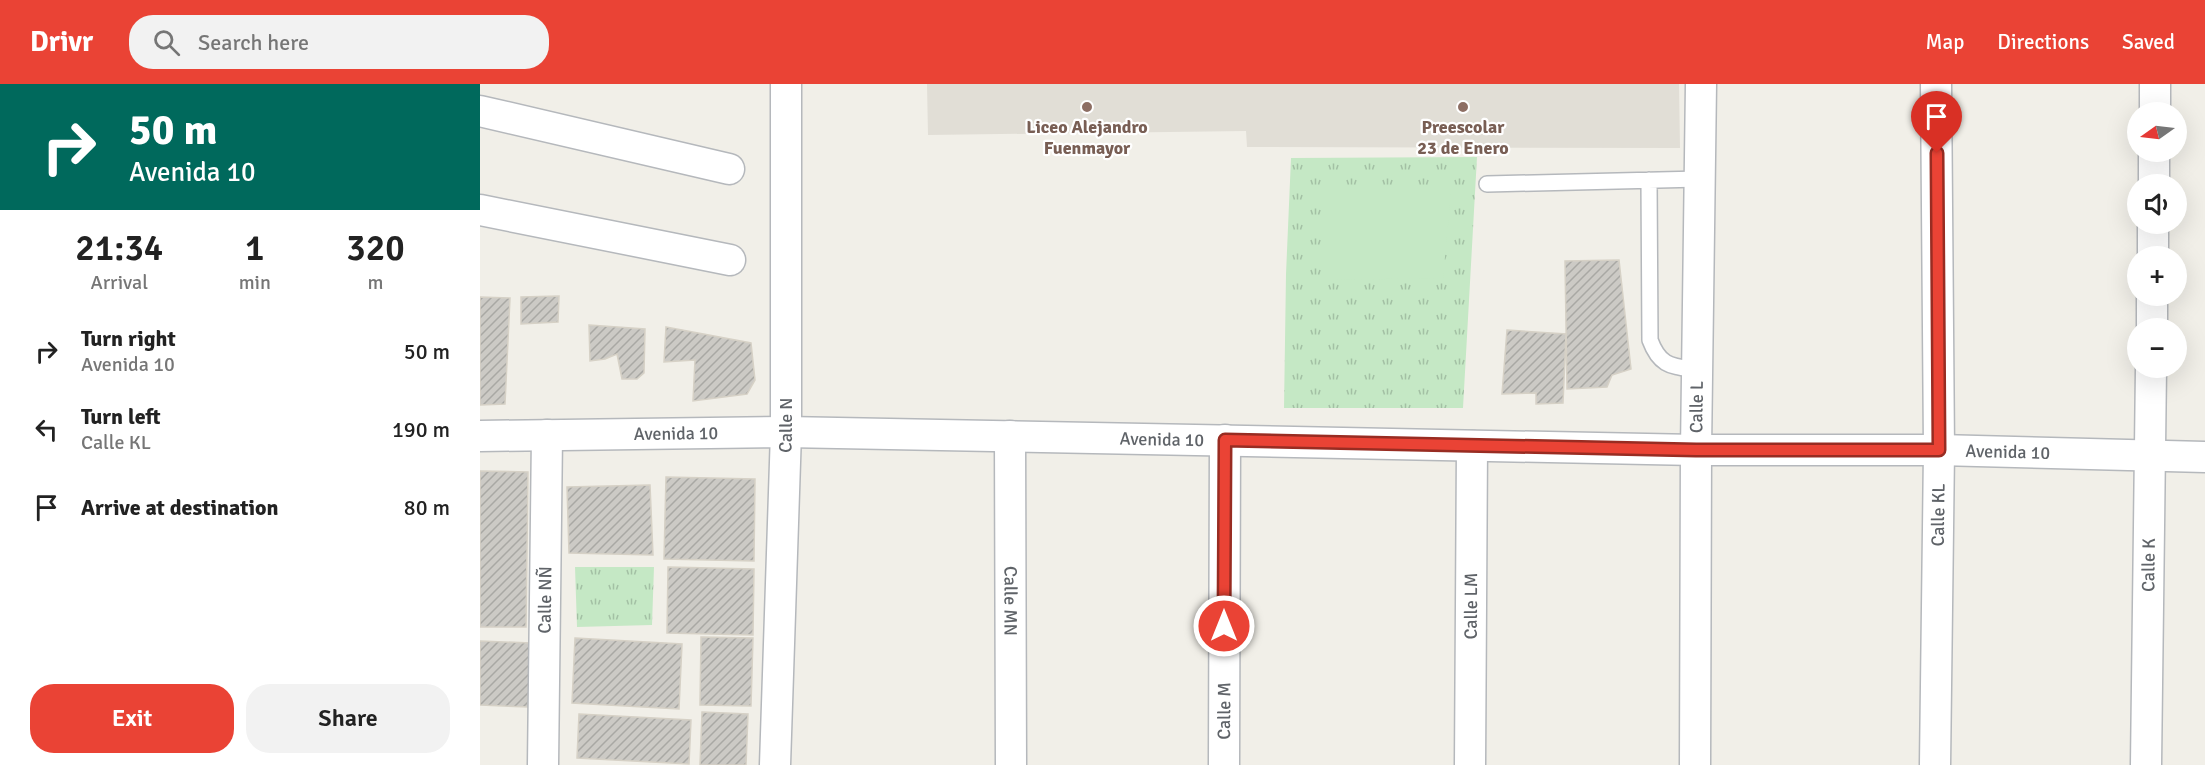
<!DOCTYPE html>
<meta charset="utf-8">
<style>
:root{--surface:#fff;--page:#f2f2f2;--text:#222;--muted:#767676;--accent:#ea4335}
body{margin:0;font-family:Signika,sans-serif;background:var(--page);color:var(--text);height:100vh;display:flex;flex-direction:column;font-size:22px;white-space:nowrap}
*{box-sizing:border-box;margin:0}
p{font-size:20px;color:var(--muted)}
.icon{flex:none;width:33px;height:33px;fill:none;stroke:currentColor;stroke-width:2;stroke-linecap:round;stroke-linejoin:round}
.map{position:relative;flex:1;overflow:hidden}
.side{display:flex;flex-direction:column;background:var(--surface);width:480px}
.side>*{flex:none}
.hud{background:#00695c;color:#fff;overflow:hidden}
.needle{width:39px;rotate:256deg}
.controls{position:absolute;left:1647px;top:18px;display:grid;gap:12px}
.controls a{display:grid;place-items:center;width:60px;height:60px;border-radius:50%;background:var(--surface);box-shadow:0 6px 24px #0002;font-size:30px}
.pin{position:absolute;display:grid;place-items:center;width:51px;height:51px;color:#fff;margin:-62px -26px;border-radius:50% 50% 50% 0;rotate:-45deg;box-shadow:0 0 6px #0007}
.pin .icon{rotate:45deg}
.me{position:absolute;width:66px;margin:-33px;rotate:0deg;stroke-linejoin:round;filter:drop-shadow(0 0 4px #0008)}
.turn{display:flex;align-items:center;gap:21px;height:126px;padding:0 30px;font-size:27px}
.turn .icon{width:78px;height:78px;stroke-width:2.5}
.turn b{display:block;font-size:42px;line-height:51px}
.eta{display:flex;justify-content:space-evenly;align-items:center;height:102px;text-align:center}
.eta b{font-size:36px;font-weight:600;line-height:42px}
.button{display:flex;gap:12px;margin-top:auto;padding:12px 30px}
.button a{flex:1;height:69px;border-radius:24px;background:var(--accent);color:#fff;font-size:24px;font-weight:600;line-height:69px;text-align:center}
.button a+a{background:var(--page);color:var(--text)}
ul{padding:0;list-style:none}
li{display:flex;align-items:center;gap:18px;height:78px;padding:0 30px}
li div{flex:1}
li b{display:block;font-size:22px}
li em{font-style:normal}
header{display:flex;align-items:center;gap:36px;box-sizing:border-box;height:84px;padding:0 30px;background:var(--accent);color:#fff}
header strong{font-size:28px}
nav{display:flex;gap:33px;margin-inline-start:auto;font-size:21px}
.search{width:420px;height:54px;background:var(--page);display:flex;align-items:center;gap:15px;box-sizing:border-box;padding:0 21px;border-radius:24px;color:var(--muted);font-size:22px}
main{display:flex;flex:1;min-height:0}
.map>svg:first-child{display:block}
.education{fill:#e1ded6}
.grass{fill:url(#grass-tufts)}
.pitch{fill:#c5e8c5}
.building{fill:url(#building-hatch);stroke:#d6d1c6;stroke-width:1.5}
.lines{fill:none;stroke-linecap:round;stroke-linejoin:round}
.service-casing{stroke:#b5b8bc;stroke-width:18}
.minor-casing{stroke:#b5b8bc;stroke-width:33}
.service{stroke:#fff;stroke-width:15}
.minor{stroke:#fff;stroke-width:30}
.route-casing{stroke:#982c22;stroke-width:15}
.route{stroke:#ea4335;stroke-width:10}
.education-dot{fill:#8d6e63;stroke:#fff;stroke-width:2}
.labels{text-anchor:middle;stroke-width:4.5;stroke-linejoin:round;paint-order:stroke}
.education-label{font-size:18px;font-weight:bold;fill:#785e54;stroke:#fff}
.street-label{font-size:18px;fill:#5f6368;stroke:#fff}
</style>
<header>
<strong>Drivr</strong>
<div class="search"><svg class="icon" aria-label="search" viewBox="0 0 24 24"><circle cx="10" cy="10" r="6"/><path d="M15 15l6 6"/></svg>Search here</div>
<nav><a>Map</a><a>Directions</a><a>Saved</a></nav>
</header>
<main>
<section class="side">
<div class="hud">
<div class="turn"><svg class="icon" aria-label="right" viewBox="0 0 24 24"><path d="M7 20v-9h11M14 6l5 5-5 5"/></svg><div><b>50 m</b>Avenida 10</div></div>
</div>
<div class="eta">
<div><b>21:34</b><p>Arrival</p></div>
<div><b>1</b><p>min</p></div>
<div><b>320</b><p>m</p></div>
</div>
<ul>
<li><svg class="icon" aria-label="right" viewBox="0 0 24 24"><path d="M7 20v-9h11M14 6l5 5-5 5"/></svg><div><b>Turn right</b><p>Avenida 10</p></div><em>50 m</em></li>
<li><svg class="icon" aria-label="left" viewBox="0 0 24 24"><path d="M17 20v-9H6M10 6l-5 5 5 5"/></svg><div><b>Turn left</b><p>Calle KL</p></div><em>190 m</em></li>
<li><svg class="icon" aria-label="arrive" viewBox="0 0 24 24"><path d="M6 21V4h12l-3 4 3 4H6"/></svg><div><b>Arrive at destination</b></div><em>80 m</em></li>
</ul>
<div class="button"><a>Exit</a><a>Share</a></div>
</section>
<div class="map">
<svg width="1725" height="681" viewBox="0 0 1725 681">
<defs>
<pattern id="grass-tufts" width="24" height="20" patternUnits="userSpaceOnUse" patternTransform="scale(1.5)"><rect width="24" height="20" fill="#c5e8c5"/><path d="M3 7l-1-3M5 7V3M7 7l1-3M15 17l-1-3M17 17v-4M19 17l1-3" fill="none" stroke="#a3c0a4"/></pattern>
<pattern id="building-hatch" width="6" height="6" patternUnits="userSpaceOnUse" patternTransform="scale(1.5)"><rect width="6" height="6" fill="#cccac5"/><path d="M-1 1l2-2M0 6l6-6M5 7l2-2" fill="none" stroke="#a9a8a4"/></pattern>
</defs>
<rect width="100%" height="100%" fill="#f1efe8"/>
<!-- education -->
<path class="education" d="M 447,0 L 1199,0 L 1200,64 L 767,63 L 766,47 L 448,51 Z"/>
<!-- grass -->
<path class="grass" d="M 997,73 L 983,324 L 804,324 L 806,190 L 811,74 Z
M 95,483 L 174,483 L 172,541 L 97,543 Z"/>
<!-- pitch -->
<path class="pitch" d="M 848,109 L 971,109 L 963,194 L 848,196 Z"/>
<!-- building -->
<path class="building" d="M 1139,176 L 1151,285 L 1132,291 L 1127,303 L 1087,305 L 1085,177 Z
M 79,212 L 78,238 L 41,240 L 41,213 Z
M 0,213 L 30,214 L 25,320 L 0,321 Z
M 109,241 L 165,245 L 164,289 L 157,295 L 142,295 L 137,270 L 125,275 L 110,277 Z
M 186,243 L 271,259 L 275,296 L 267,310 L 213,317 L 215,276 L 184,278 Z
M 1027,246 L 1086,250 L 1083,319 L 1056,320 L 1056,309 L 1022,310 Z
M 0,387 L 48,388 L 46,543 L 0,543 Z
M 186,393 L 275,395 L 274,477 L 184,475 Z
M 170,401 L 173,471 L 89,469 L 87,403 Z
M 188,483 L 274,485 L 273,551 L 187,549 Z
M 221,553 L 273,554 L 271,622 L 220,621 Z
M 95,554 L 202,560 L 199,625 L 92,619 Z
M 0,557 L 50,559 L 48,623 L 0,621 Z
M 222,628 L 268,630 L 266,681 L 220,681 Z
M 99,630 L 211,636 L 209,680 L 97,674 Z"/>
<g class="lines">
<!-- service casing -->
<g class="service-casing">
<path id="service" d="M 1169,96 L 1170,256 C 1180,283 1192,282 1217,286
M 1007,100 L 1220,95"/>
</g>
<!-- minor casing -->
<g class="minor-casing">
<g id="minor">
<path d="M 0,27 L 249,85"/>
<path d="M 1675,28 L 1675,0"/>
<path d="M 1674,100 L 1674,68"/>
<path d="M 0,126 L 250,176"/>
<path d="M 1673,172 L 1673,140"/>
<path d="M 1672,244 L 1672,212"/>
<path id="s1" d="M 0,352 L 306,348 L 1216,366 L 1459,366 L 1725,373"/>
<path id="s2" d="M 530,352 L 531,681"/>
<path id="s3" d="M 63,681 L 67,351"/>
<path id="s4" d="M 295,681 L 306,348 L 306,0"/>
<path id="s5" d="M 744,681 L 745,356"/>
<path id="s6" d="M 990,681 L 992,362"/>
<path id="s7" d="M 1215,681 L 1216,366 L 1221,0"/>
<path id="s8" d="M 1455,681 L 1459,366 L 1456,0"/>
<path id="s9" d="M 1666,681 L 1671,284"/>
</g>
</g>
<!-- service -->
<use href="#service" class="service"/>
<!-- minor -->
<use href="#minor" class="minor"/>
</g>
<g class="lines">
<!-- route casing -->
<g class="route-casing">
<path id="route" d="M 744,542 L 745,356 L 1216,366 L 1459,366 L 1457,69"/>
</g>
<!-- route -->
<use href="#route" class="route"/>
</g>
<!-- markers -->
<g class="education-dot">
<circle cx="607" cy="23" r="6"/>
<circle cx="983" cy="23" r="6"/>
</g>
<g class="labels">
<!-- education labels -->
<g class="education-label">
<text x="607" y="49">Liceo Alejandro<tspan x="607" dy="21">Fuenmayor</tspan></text>
<text x="983" y="49">Preescolar<tspan x="983" dy="21">23 de Enero</tspan></text>
</g>
<!-- street labels -->
<g class="street-label">
<text dy="6" stroke="none"><textPath href="#s7" startOffset="358">Calle L</textPath></text>
<text dy="6" stroke="none"><textPath href="#s4" startOffset="340">Calle N</textPath></text>
<text dy="6" stroke="none"><textPath href="#s1" startOffset="196">Avenida 10</textPath></text>
<text dy="6" stroke="none"><textPath href="#s1" startOffset="682">Avenida 10</textPath></text>
<text dy="6" stroke="none"><textPath href="#s1" startOffset="1528">Avenida 10</textPath></text>
<text dy="6" stroke="none"><textPath href="#s8" startOffset="250">Calle KL</textPath></text>
<text dy="6" stroke="none"><textPath href="#s9" startOffset="200">Calle K</textPath></text>
<text dy="6" stroke="none"><textPath href="#s3" startOffset="165">Calle NÑ</textPath></text>
<text dy="6" stroke="none"><textPath href="#s2" startOffset="165">Calle MN</textPath></text>
<text dy="6" stroke="none"><textPath href="#s6" startOffset="159">Calle LM</textPath></text>
<text dy="6" stroke="none"><textPath href="#s5" startOffset="54">Calle M</textPath></text>
</g>
</g>
</svg>
<div class="controls">
<a><svg class="needle" viewBox="-14 -14 28 28"><path d="M0-13l5 13h-10z" fill="#e53935"/><path d="M0 13l5-13h-10z" fill="#767676"/></svg></a>
<a><svg class="icon" aria-label="sound" viewBox="0 0 24 24"><path d="M4 9h4l5-4v14l-5-4H4zM17 9q2 3 0 6"/></svg></a>
<a>+</a>
<a>−</a>
</div>
<div class="pin" style="left:1457px;top:69px;background:#d93025"><svg class="icon" aria-label="arrive" viewBox="0 0 24 24"><path d="M6 21V4h12l-3 4 3 4H6"/></svg></div>
<svg class="me" style="left:744px;top:542px" viewBox="-20 -20 40 40"><circle r="17" fill="#ea4335" stroke="#fff" stroke-width="3"/><path d="M0-11L8 9 0 5-8 9z" fill="#fff"/></svg>
</div>
</main>
